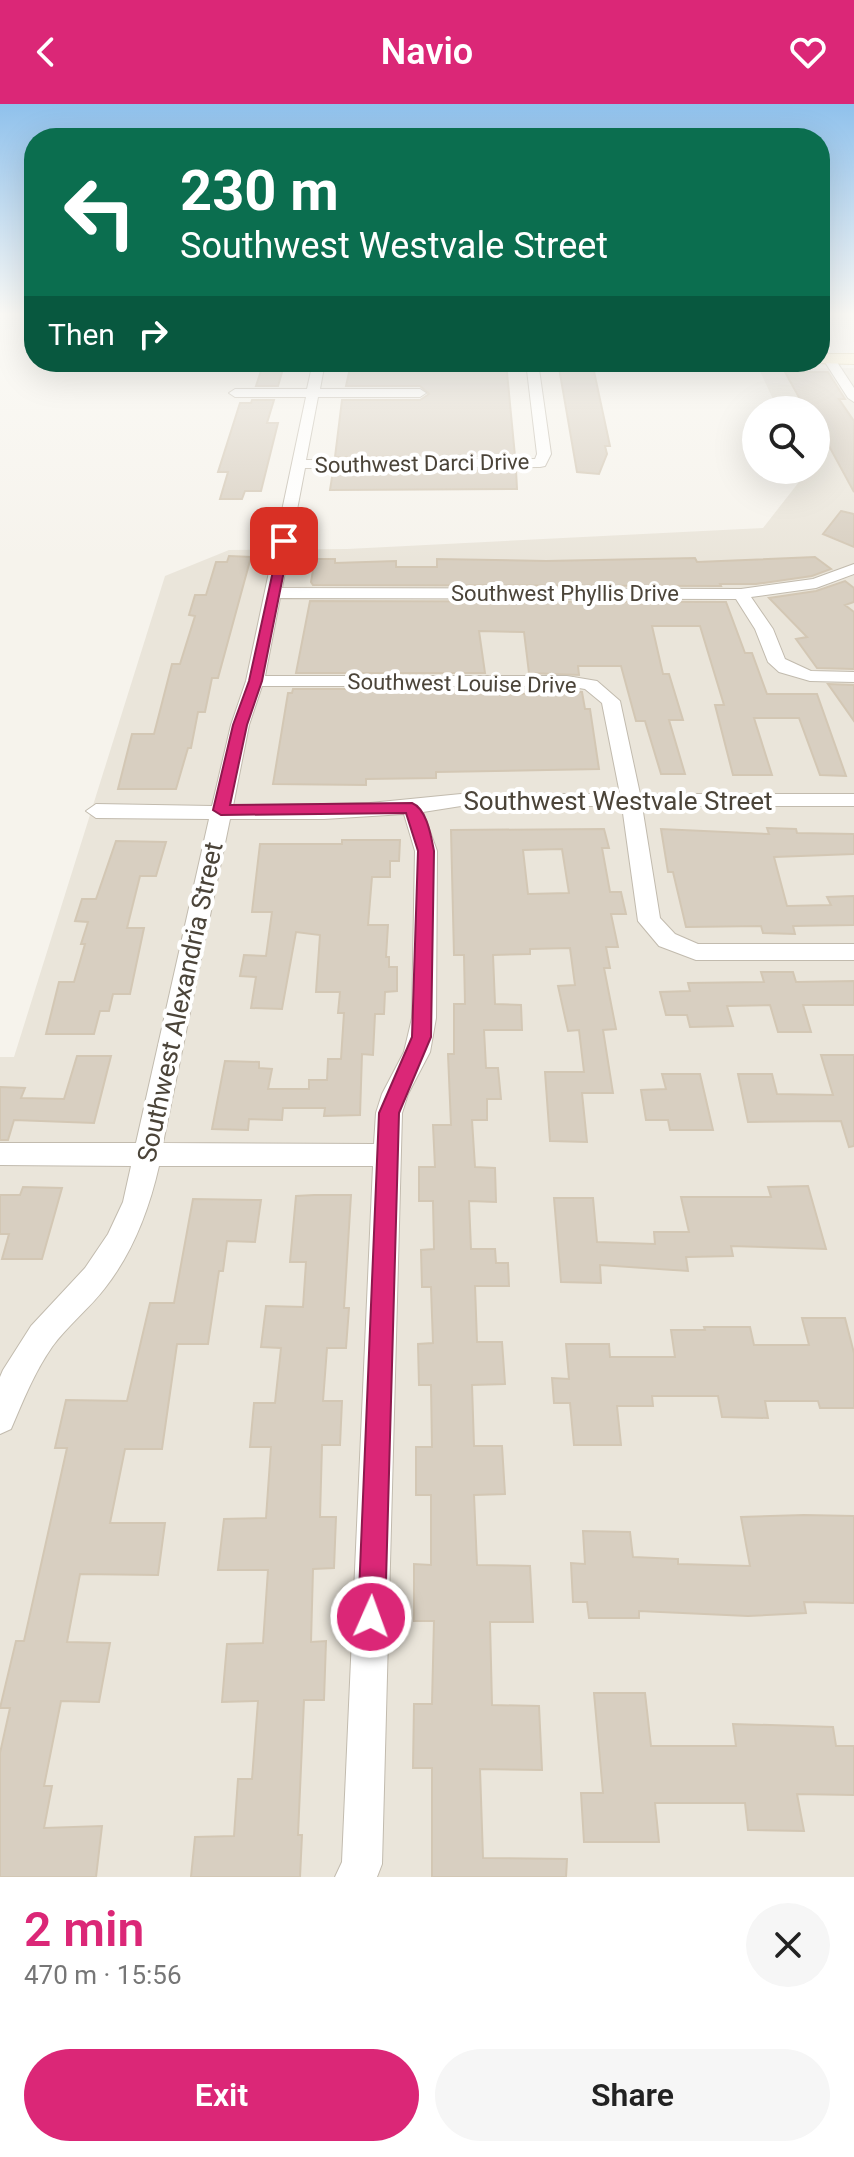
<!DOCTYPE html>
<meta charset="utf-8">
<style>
:root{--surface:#fff;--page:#f6f6f6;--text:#222;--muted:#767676;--accent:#db2777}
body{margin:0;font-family:Roboto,sans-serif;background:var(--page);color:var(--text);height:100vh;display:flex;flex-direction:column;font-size:30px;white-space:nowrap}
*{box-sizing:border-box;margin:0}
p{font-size:26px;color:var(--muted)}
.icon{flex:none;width:44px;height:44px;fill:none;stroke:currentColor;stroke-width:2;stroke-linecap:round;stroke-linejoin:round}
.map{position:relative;height:1773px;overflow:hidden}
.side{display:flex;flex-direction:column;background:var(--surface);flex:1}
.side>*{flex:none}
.hud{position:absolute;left:24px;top:24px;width:806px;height:244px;border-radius:32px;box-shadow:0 8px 32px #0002;background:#0b6e4f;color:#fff;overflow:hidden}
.tools{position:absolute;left:742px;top:292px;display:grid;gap:16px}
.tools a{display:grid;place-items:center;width:88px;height:88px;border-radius:50%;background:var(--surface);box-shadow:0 8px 32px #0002;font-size:40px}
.pin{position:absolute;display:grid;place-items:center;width:68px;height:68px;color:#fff;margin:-34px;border-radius:16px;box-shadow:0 4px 12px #0006}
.me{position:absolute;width:88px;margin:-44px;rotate:2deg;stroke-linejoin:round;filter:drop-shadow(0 0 6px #0008)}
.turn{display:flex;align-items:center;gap:28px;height:168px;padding:0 24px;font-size:36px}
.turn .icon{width:104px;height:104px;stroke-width:2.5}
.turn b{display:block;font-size:56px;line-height:68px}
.then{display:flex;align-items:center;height:76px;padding:0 24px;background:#0003;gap:16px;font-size:30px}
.round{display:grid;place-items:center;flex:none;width:84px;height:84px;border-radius:42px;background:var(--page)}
.summary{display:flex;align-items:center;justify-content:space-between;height:136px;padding:0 24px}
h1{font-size:48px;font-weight:600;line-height:60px;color:var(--accent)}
.action{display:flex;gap:16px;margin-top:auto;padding:16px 24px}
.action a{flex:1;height:92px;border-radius:48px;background:var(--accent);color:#fff;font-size:32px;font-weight:600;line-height:92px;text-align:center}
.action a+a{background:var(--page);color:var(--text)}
header{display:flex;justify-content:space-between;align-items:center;height:104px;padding:0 24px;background:var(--accent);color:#fff;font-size:36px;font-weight:600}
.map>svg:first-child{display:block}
.residential{fill:#eae5da}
.building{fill:#d8cfc1;stroke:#d3c7b4;stroke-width:2;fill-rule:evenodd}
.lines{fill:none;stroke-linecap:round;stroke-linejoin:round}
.street-casing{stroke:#c2bbae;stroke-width:2}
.secondary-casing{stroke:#d6c79b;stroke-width:2}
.street{fill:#fff;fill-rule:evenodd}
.secondary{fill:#fff3cd;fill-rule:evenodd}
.route{fill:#db2777;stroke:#8e194d;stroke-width:2}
.labels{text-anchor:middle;stroke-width:8;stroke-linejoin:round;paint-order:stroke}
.far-street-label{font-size:22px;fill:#4b4439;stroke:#fff}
.street-label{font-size:26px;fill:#4b4439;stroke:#fff}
</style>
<header><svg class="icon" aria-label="back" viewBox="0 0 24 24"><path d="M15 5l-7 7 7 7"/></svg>Navio<svg class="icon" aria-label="heart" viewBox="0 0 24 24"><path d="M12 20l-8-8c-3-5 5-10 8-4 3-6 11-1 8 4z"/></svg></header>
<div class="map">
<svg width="854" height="1773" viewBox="0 0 854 1773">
<rect width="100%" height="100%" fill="#f6f3ec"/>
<!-- residential -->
<path class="residential" d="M 854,264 L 854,1773 L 0,1773 L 0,953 L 14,953 L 165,472 L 229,446 L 347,445 L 763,424 L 806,369 L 805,366 L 816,366 L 816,306 L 778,306 L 759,265 Z"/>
<!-- building -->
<path class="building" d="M 264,258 L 285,258 L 278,282 L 256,282 Z
M 483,258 L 506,258 L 515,352 L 335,353 L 342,296 L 420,296 L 429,290 L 420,282 L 346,282 L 350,264 L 427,266 L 428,263 L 478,263 Z
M 558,258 L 592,258 L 610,342 L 605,342 L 607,350 L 599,370 L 577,368 Z
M 785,268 L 828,268 L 845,295 L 839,295 L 854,317 L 854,388 L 816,318 L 816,306 L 806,306 Z
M 252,296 L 274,296 L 267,319 L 278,319 L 261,387 L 245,387 L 242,395 L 220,395 L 228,368 L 218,368 L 240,299 L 251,299 Z
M 516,366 L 517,385 L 330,386 L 333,367 Z
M 841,407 L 854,410 L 854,443 L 823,430 Z
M 229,452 L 251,453 L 218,574 L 212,574 L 205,608 L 198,608 L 191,644 L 188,644 L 176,685 L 118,685 L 132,630 L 154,630 L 172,560 L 180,560 L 195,512 L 189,511 L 195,491 L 206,491 L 216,458 L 227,458 Z
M 815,453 L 831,465 L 812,472 L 756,480 L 720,480 L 721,482 L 313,481 L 311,478 L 315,455 L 335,455 L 335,459 L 396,457 L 396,463 L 437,463 L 437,455 L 546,457 L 695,454 L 697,458 Z
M 845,477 L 854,484 L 854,498 L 845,501 L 854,508 L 854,565 L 817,564 L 796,535 L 807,533 L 769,494 L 816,487 Z
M 310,497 L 726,498 L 745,549 L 752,549 L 767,590 L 817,590 L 846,672 L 820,671 L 799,614 L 754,614 L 772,671 L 733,671 L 715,601 L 724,601 L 700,522 L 652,522 L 663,570 L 669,570 L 683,616 L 669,616 L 685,670 L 661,670 L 645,617 L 636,617 L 621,562 L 578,562 L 579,571 L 529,569 L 524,528 L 479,527 L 485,569 L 296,569 Z
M 828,580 L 854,581 L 854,617 Z
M 293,585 L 487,585 L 488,590 L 532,590 L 532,585 L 582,588 L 585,605 L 590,605 L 599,665 L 436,668 L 436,674 L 366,675 L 366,681 L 273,680 L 288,589 L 292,589 Z
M 767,724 L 796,725 L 797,729 L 854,730 L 854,750 L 774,753 L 787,802 L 831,801 L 827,793 L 854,792 L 854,821 L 793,822 L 795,830 L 763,829 L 761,822 L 686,823 L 673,768 L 668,768 L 661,725 L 769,730 Z
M 604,725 L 609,744 L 602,744 L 610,788 L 621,788 L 626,810 L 611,810 L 618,843 L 606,843 L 610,864 L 604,864 L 616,925 L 603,926 L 613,989 L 582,989 L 587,1038 L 550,1037 L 545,968 L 584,968 L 579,926 L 568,927 L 558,882 L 575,881 L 570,844 L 530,845 L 530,850 L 493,851 L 495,900 L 521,901 L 522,926 L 484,926 L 486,964 L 498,964 L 501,995 L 487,995 L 487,1016 L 472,1016 L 475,1063 L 495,1064 L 496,1098 L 469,1097 L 471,1145 L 495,1145 L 496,1159 L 508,1159 L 509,1182 L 475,1182 L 477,1238 L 502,1238 L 505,1280 L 472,1281 L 474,1342 L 502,1342 L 505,1390 L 474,1391 L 477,1461 L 530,1462 L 533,1518 L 490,1518 L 492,1601 L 539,1602 L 542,1666 L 480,1665 L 483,1754 L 567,1755 L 566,1773 L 432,1773 L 432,1664 L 413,1664 L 414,1600 L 432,1600 L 434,1517 L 414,1517 L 414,1460 L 431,1461 L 431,1391 L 416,1391 L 416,1343 L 432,1343 L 431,1281 L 419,1281 L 418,1240 L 433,1239 L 431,1183 L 422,1183 L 421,1146 L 434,1145 L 433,1097 L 419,1097 L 419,1063 L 435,1063 L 433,1021 L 451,1021 L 448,950 L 454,950 L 454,900 L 465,900 L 464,851 L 454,851 L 451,726 ZM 562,745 L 569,789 L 528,790 L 523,746 Z
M 342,736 L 400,736 L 399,757 L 390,757 L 390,773 L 372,773 L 368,821 L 388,821 L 386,853 L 389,853 L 389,863 L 397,863 L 397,887 L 385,888 L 384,910 L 375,910 L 373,951 L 362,950 L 360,1011 L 324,1012 L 325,1004 L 283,1004 L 282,1016 L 249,1015 L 248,1026 L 212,1025 L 225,957 L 259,958 L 259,964 L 272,965 L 268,985 L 309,985 L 309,976 L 327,976 L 328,955 L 341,955 L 344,909 L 338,909 L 340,888 L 316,888 L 320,831 L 296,828 L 282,905 L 251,904 L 256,873 L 240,872 L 244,851 L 266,852 L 272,808 L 252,808 L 260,740 L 342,740 Z
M 116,737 L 166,738 L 156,772 L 140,772 L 127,824 L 144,824 L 130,890 L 113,890 L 109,907 L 100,907 L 94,930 L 46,930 L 59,878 L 74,878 L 85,840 L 81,840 L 88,818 L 75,817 L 82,795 L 96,795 Z
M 761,868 L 793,868 L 796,878 L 854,877 L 854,901 L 803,901 L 811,928 L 778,928 L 770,901 L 727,902 L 733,922 L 690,923 L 687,911 L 666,911 L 660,888 L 690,887 L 688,879 L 764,878 Z
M 821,951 L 854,951 L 854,1042 L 849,1043 L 841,1017 L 748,1018 L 738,970 L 772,970 L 777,990 L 833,991 Z
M 77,952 L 111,952 L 94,1019 L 14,1016 L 8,1036 L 0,1036 L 0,983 L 25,984 L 21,994 L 64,995 Z
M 662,970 L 700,970 L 713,1026 L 670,1026 L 668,1016 L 646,1016 L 641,986 L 666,985 Z
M 808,1082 L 826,1145 L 731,1142 L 733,1152 L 686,1153 L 688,1167 L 600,1161 L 601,1179 L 561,1178 L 554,1094 L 593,1094 L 597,1138 L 655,1140 L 654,1128 L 689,1128 L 681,1093 L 771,1093 L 768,1083 Z
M 23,1083 L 62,1084 L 42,1155 L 2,1155 L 9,1130 L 0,1130 L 0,1091 L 20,1091 Z
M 314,1091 L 351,1091 L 344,1204 L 349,1204 L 346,1244 L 327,1244 L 323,1297 L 342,1297 L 340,1341 L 322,1341 L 320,1413 L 336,1413 L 334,1464 L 313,1465 L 311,1538 L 326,1537 L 324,1596 L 304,1596 L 298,1731 L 302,1731 L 300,1773 L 191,1773 L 195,1733 L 234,1732 L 238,1675 L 252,1675 L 258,1597 L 222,1598 L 227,1540 L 263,1539 L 268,1466 L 218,1466 L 224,1415 L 266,1414 L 271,1343 L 250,1343 L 254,1299 L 275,1299 L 281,1244 L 261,1243 L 266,1202 L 303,1203 L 306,1158 L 290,1158 L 296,1092 Z
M 193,1095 L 261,1096 L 255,1138 L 227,1137 L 223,1167 L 219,1167 L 208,1240 L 177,1240 L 162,1345 L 125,1345 L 110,1419 L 165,1419 L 158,1471 L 80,1470 L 67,1538 L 110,1539 L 99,1598 L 61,1597 L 44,1682 L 52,1682 L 44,1724 L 102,1722 L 96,1773 L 0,1773 L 0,1649 L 10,1604 L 0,1604 L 16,1537 L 24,1537 L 67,1344 L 55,1344 L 66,1296 L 127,1297 L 150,1199 L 174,1199 Z
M 802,1214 L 845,1214 L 854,1249 L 854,1304 L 820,1304 L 818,1297 L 765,1297 L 768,1314 L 722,1313 L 718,1292 L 652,1292 L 653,1302 L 617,1302 L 621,1341 L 574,1341 L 570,1299 L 554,1299 L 552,1274 L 569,1275 L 566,1240 L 609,1240 L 610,1253 L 675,1253 L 671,1226 L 705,1226 L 704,1223 L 750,1223 L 754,1241 L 809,1241 Z
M 804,1411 L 854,1412 L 854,1499 L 804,1498 L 806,1509 L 748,1512 L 639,1507 L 639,1514 L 589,1514 L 587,1498 L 573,1498 L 571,1459 L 585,1460 L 583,1427 L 630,1428 L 633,1453 L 678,1455 L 678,1460 L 750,1462 L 741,1413 Z
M 594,1589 L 645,1589 L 651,1642 L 736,1642 L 733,1620 L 833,1623 L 836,1642 L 854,1642 L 854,1691 L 797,1690 L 804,1727 L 748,1726 L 745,1699 L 655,1699 L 659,1738 L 584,1738 L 581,1689 L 603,1689 Z"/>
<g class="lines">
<!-- street casing -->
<g class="street-casing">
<path id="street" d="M 825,252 L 833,252 L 854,284 L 854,298 L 848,294 L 823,255 Z
M 313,258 L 325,258 L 320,285 L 420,285 L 426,289 L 420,293 L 318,293 L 306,356 L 535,355 L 537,350 L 526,258 L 538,258 L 551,350 L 545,362 L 540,363 L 305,364 L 282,484 L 741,485 L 813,475 L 854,460 L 854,470 L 816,484 L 751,493 L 773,525 L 785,555 L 811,567 L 854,568 L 854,578 L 810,577 L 779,568 L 768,558 L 755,525 L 736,495 L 280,494 L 265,572 L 567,572 L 597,577 L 620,597 L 640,690 L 854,690 L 854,702 L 642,702 L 660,814 L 675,830 L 698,840 L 854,840 L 854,856 L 696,856 L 659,842 L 638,817 L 622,702 L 461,702 L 423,708 L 437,747 L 436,914 L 430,948 L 408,990 L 402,1009 L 382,1760 L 377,1773 L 335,1773 L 342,1758 L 373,1062 L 159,1062 C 149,1106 133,1148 105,1184 C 89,1205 67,1222 52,1243 C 34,1269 23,1297 11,1325 L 0,1330 L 0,1273 L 3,1266 L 31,1222 L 85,1164 L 108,1130 L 123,1098 L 131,1062 L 0,1061 L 0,1039 L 136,1039 L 209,715 L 96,714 L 86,707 L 96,700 L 212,702 L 231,621 L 246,577 L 306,293 L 235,293 L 229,289 L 235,285 L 307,285 ZM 262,582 L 567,582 L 585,585 L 602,599 L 620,690 L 461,690 L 370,699 L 233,702 L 249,621 ZM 404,710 L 415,747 L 412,914 L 404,948 L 382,990 L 376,1009 L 374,1040 L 163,1039 L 230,715 L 324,715 Z"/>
</g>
<!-- secondary casing -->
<g class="secondary-casing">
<path id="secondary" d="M 820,250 L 854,250 L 854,260 L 814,259 L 820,258 Z"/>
</g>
<!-- street -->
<use href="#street" class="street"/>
<!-- secondary -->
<use href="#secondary" class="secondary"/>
</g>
<!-- sky -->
<linearGradient id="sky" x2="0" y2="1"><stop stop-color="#8fc1ec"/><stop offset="0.46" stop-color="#fbfaf6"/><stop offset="1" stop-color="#fbfaf6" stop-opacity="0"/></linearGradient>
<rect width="854" height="457" fill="url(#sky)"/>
<!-- route -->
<path class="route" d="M 280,435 L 290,437 L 262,577 L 247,621 L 230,701 L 412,699 C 427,705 431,732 434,747 L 431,933 L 399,1009 L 385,1513 L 381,1523 L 371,1527 L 362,1523 L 358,1513 L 379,1009 L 412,933 L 418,747 L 406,709 L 221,711 L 213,706 L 233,621 L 249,577 Z"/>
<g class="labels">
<!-- far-street labels -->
<g class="far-street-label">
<text transform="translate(422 359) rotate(-1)" y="8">Southwest Darci Drive</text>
<text x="565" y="497">Southwest Phyllis Drive</text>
<text transform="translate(462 579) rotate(1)" y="8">Southwest Louise Drive</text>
</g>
<!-- street labels -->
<g class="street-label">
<text x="618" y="706">Southwest Westvale Street</text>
<text transform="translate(180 898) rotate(-78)" y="9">Southwest Alexandria Street</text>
</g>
</g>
</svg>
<div class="tools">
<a><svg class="icon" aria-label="search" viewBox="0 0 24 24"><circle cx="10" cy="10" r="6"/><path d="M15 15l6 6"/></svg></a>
</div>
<div class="pin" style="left:284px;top:437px;background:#d93025"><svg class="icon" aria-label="arrive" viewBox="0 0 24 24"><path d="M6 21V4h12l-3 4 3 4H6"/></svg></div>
<svg class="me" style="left:371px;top:1513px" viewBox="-20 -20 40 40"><circle r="17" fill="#db2777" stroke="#fff" stroke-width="3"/><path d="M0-11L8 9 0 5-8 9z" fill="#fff"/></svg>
<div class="hud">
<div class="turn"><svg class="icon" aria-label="left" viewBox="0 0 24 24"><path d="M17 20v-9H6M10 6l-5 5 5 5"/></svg><div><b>230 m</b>Southwest Westvale Street</div></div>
<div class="then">Then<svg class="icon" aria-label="right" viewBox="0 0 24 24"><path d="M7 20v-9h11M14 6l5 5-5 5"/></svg></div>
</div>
</div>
<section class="side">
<div class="summary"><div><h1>2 min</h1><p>470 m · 15:56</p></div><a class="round"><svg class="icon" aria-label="close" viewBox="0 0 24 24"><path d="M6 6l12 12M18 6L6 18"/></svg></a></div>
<div class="action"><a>Exit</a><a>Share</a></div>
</section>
